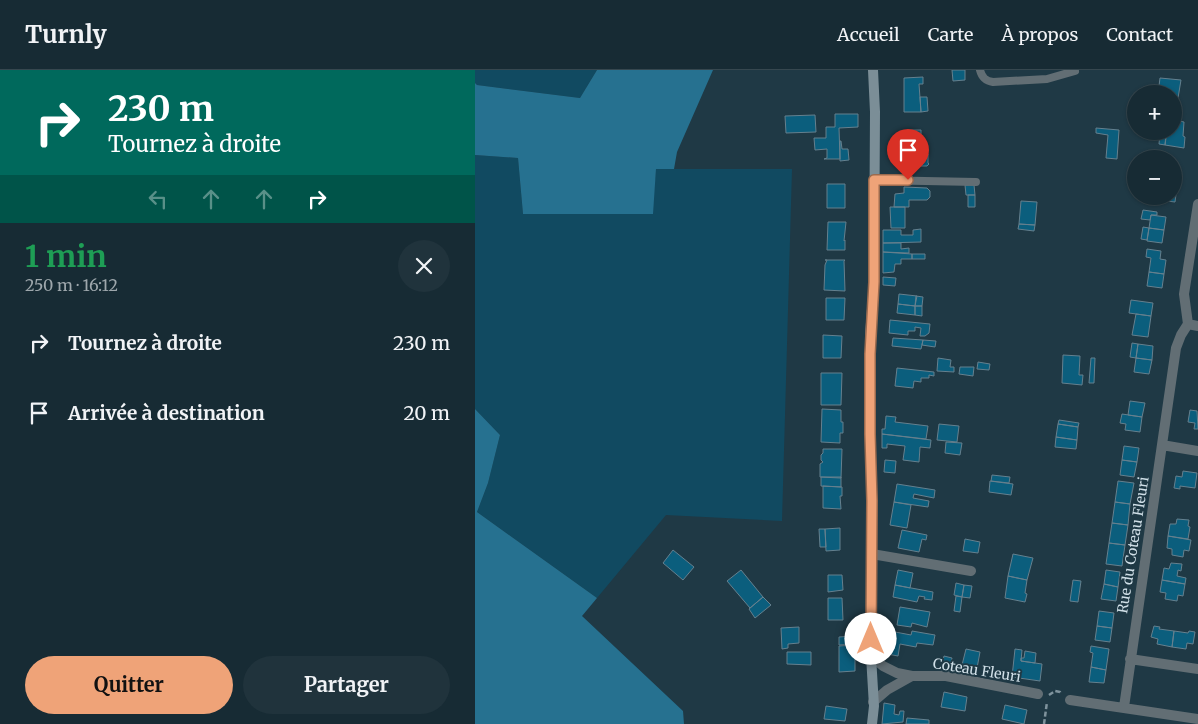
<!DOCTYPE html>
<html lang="fr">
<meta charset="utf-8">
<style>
:root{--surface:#172b34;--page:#20333c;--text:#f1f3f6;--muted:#9ea7ac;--line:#36474f;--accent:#efa378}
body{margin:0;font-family:Merriweather,serif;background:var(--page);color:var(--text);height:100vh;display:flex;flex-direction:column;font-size:19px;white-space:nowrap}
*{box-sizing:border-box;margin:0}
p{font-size:16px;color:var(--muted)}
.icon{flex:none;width:28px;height:28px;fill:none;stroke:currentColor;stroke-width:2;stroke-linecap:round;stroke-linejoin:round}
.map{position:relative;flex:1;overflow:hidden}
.sheet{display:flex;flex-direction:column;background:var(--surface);width:475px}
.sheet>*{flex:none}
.guide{background:#00695c;color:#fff;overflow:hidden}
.controls{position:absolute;left:652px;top:15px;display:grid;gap:10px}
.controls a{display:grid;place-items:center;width:55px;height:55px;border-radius:50%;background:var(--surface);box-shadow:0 1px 4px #0004,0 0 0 1px var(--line);font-size:25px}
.pin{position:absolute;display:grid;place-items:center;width:42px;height:42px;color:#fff;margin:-51px -21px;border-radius:50% 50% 50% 0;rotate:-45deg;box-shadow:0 0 5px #0007}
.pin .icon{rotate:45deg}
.me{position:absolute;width:55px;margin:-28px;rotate:0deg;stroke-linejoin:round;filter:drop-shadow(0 0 4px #0008)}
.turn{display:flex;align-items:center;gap:18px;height:105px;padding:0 25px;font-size:22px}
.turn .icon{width:65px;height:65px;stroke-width:2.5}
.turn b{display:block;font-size:35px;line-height:42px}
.lanes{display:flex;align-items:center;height:48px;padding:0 25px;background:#0003;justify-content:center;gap:25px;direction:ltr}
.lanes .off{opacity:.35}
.round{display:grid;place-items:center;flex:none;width:52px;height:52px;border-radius:26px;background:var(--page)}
.overview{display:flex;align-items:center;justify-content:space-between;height:85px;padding:0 25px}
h1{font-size:30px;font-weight:700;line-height:38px;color:#1e9e55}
.cta{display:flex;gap:10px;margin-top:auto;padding:10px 25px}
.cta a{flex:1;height:58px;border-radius:30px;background:var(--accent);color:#111;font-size:20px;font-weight:700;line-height:58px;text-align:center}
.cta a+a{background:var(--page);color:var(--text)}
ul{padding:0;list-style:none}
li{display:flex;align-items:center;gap:15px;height:70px;padding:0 25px}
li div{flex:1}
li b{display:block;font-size:19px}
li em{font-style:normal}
header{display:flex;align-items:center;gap:30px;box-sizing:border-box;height:70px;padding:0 25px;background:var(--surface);border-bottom:1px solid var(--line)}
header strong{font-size:24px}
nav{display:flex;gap:28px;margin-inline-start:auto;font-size:18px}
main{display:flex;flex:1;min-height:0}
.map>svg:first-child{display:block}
.green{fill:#114a61}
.forest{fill:#267190}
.building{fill:#0b5e7d;stroke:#65808e}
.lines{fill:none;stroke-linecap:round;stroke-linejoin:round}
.path{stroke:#7f939d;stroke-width:2.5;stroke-dasharray:5 2.5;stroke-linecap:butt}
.lane{stroke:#626e74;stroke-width:8}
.street{stroke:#626e74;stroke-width:10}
.secondary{stroke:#7b8e97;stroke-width:10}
.route-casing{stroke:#9b6a4e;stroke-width:12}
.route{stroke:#efa378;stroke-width:9}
.labels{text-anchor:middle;stroke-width:4;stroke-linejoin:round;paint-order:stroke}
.street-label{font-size:14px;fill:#d0dfe7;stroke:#1f3945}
</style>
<header>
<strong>Turnly</strong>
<nav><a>Accueil</a><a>Carte</a><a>À propos</a><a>Contact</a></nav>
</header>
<main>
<section class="sheet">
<div class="guide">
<div class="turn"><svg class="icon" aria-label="right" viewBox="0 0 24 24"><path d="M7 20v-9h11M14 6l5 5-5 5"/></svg><div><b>230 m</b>Tournez à droite</div></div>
<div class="lanes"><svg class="icon off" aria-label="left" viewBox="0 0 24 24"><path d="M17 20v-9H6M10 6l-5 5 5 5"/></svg><svg class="icon off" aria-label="ahead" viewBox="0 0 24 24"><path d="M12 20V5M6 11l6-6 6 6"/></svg><svg class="icon off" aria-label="ahead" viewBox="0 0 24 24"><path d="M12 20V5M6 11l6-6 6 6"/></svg><svg class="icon" aria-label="right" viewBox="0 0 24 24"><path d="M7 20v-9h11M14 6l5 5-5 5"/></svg></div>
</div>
<div class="overview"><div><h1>1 min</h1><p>250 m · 16:12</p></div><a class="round"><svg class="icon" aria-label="close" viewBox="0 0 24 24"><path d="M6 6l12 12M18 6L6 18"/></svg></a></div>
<ul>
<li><svg class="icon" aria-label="right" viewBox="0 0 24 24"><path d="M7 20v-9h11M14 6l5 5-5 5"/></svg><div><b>Tournez à droite</b></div><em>230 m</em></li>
<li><svg class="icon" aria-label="arrive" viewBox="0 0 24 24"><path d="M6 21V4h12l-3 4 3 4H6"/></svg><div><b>Arrivée à destination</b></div><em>20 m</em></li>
</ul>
<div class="cta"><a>Quitter</a><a>Partager</a></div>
</section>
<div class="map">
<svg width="723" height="654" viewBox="0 0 723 654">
<rect width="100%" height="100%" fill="#1f3945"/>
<!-- green -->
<path class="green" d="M 0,0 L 122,0 L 105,28 L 2,15 L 0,13 Z
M 0,85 L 43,88 L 48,144 L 177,144 L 181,99 L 317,99 L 307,451 L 191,445 L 122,528 L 2,442 L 13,413 L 25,365 L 0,339 Z"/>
<!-- forest -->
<path class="forest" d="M 122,0 L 238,0 L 202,82 L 199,99 L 181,99 L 178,144 L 48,144 L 43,88 L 0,85 L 0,13 L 2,15 L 105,28 Z
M 0,339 L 25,365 L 13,413 L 2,442 L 122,528 L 107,546 L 208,641 L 209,654 L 0,654 Z"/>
<!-- building -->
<path class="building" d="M 477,0 L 490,0 L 490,10 L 478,11 Z
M 448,7 L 448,14 L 444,14 L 446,42 L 429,42 L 429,8 Z
M 685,8 L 706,10 L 702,34 L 700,34 L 699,41 L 699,24 L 683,24 Z
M 445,27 L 452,27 L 453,41 L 446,42 Z
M 360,44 L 383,44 L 383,57 L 364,58 L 365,89 L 349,89 L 352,88 L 352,79 L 340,80 L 339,68 L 351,68 L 351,57 L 360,57 Z
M 340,45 L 341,62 L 311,63 L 310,46 Z
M 699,50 L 709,52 L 708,66 L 710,67 L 709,78 L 690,75 L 692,61 L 699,61 Z
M 621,58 L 644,60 L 642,89 L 631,88 L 633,65 L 621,63 Z
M 432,60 L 446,60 L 446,82 L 451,83 L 453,84 L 453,93 L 454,94 L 452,96 L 429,96 Z
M 685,63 L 691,64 L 690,75 L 684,74 Z
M 365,71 L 366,71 L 367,79 L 373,79 L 374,90 L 365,91 Z
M 352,114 L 370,114 L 370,138 L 352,138 Z
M 490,115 L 499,115 L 500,125 L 491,125 Z
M 429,117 L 452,118 L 455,121 L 455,127 L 452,130 L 434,130 L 434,137 L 419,137 L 420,124 L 429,123 Z
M 699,117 L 702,117 L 700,132 L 684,130 L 685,126 L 699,126 Z
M 493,125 L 500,125 L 500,137 L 493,137 Z
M 546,131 L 562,132 L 560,155 L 544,154 Z
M 415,137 L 430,137 L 430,158 L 416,158 Z
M 668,140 L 682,142 L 682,145 L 676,145 L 675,150 L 666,149 Z
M 676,145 L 691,147 L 689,160 L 674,158 Z
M 353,152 L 371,152 L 369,171 L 370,170 L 370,180 L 352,180 Z
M 544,154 L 560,155 L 559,161 L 543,159 Z
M 668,157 L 674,158 L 672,170 L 666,169 Z
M 674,158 L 689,160 L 687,173 L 672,171 Z
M 446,159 L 446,172 L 408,173 L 408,160 L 426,160 L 426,165 L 438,165 L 438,160 Z
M 408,173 L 426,173 L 426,179 L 434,178 L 434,183 L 408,182 Z
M 672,179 L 686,181 L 685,189 L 691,190 L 689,204 L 674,202 L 676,188 L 671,187 Z
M 408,182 L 437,184 L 437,189 L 426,189 L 426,194 L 420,194 L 419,202 L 408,203 Z
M 437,184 L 450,184 L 450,189 L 437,189 Z
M 350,190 L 370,190 L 369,191 L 370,221 L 349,220 L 350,195 L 352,190 Z
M 674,202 L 689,204 L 687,218 L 672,216 Z
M 408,207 L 421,208 L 420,216 L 408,215 Z
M 424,224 L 442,226 L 440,236 L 423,234 Z
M 441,226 L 448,227 L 447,236 L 440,236 Z
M 351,228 L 370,228 L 369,250 L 351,250 Z
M 656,230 L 678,233 L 676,246 L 654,243 Z
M 423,234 L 440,236 L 440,245 L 422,243 Z
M 440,236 L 447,236 L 447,246 L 440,245 Z
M 661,244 L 676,246 L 673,267 L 657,265 Z
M 415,250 L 455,254 L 454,263 L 450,266 L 445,266 L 446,258 L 440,257 L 440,261 L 433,261 L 433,265 L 414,263 Z
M 348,265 L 367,266 L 366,288 L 348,288 Z
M 418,268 L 448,270 L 446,279 L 417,276 Z
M 448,270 L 461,271 L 460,277 L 447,275 Z
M 657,273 L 663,274 L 661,288 L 655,287 Z
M 663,274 L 678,276 L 677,290 L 661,288 Z
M 588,285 L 605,286 L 604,305 L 608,305 L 607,315 L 587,313 Z
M 463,288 L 476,290 L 475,297 L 479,297 L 479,302 L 462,301 Z
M 616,288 L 620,288 L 619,313 L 614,313 Z
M 661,288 L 677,290 L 674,304 L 659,302 Z
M 503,292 L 515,294 L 514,300 L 502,299 Z
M 485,297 L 499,297 L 498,306 L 484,304 Z
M 422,298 L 459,302 L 459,306 L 454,305 L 454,308 L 446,308 L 446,312 L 439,311 L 438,318 L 420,316 Z
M 346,303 L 367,303 L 366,335 L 346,335 Z
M 655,331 L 670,333 L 667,347 L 653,345 Z
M 347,339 L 366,340 L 366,352 L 368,352 L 368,363 L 365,363 L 365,373 L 346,372 Z
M 715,340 L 722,341 L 723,359 L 719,359 L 720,353 L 713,352 Z
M 647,344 L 667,347 L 665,362 L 650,360 L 651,354 L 645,353 Z
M 411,346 L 421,347 L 420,352 L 453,356 L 451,369 L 407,364 L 407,359 L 410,359 Z
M 584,350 L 604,353 L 603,357 L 583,354 Z
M 464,354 L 484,356 L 482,372 L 462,370 Z
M 583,354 L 603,357 L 602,370 L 581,367 Z
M 407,364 L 456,370 L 455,378 L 445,377 L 444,392 L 428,390 L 430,376 L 412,374 L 412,378 L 407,378 Z
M 581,367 L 602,370 L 601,379 L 580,377 Z
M 471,372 L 487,373 L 485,385 L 470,383 Z
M 649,376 L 664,378 L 662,392 L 647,390 Z
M 348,379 L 367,379 L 366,408 L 345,407 L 345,394 L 348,392 L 346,390 L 346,385 L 348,383 Z
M 410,390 L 421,391 L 420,403 L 409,402 Z
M 647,390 L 662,392 L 659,407 L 645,405 Z
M 708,401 L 722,403 L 720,418 L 705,416 L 705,419 L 699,418 L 701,406 L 707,407 Z
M 517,405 L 535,407 L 534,413 L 516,411 Z
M 346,407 L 366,407 L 366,417 L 346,416 Z
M 515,411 L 538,414 L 536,425 L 514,422 Z
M 643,411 L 659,413 L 655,434 L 640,432 Z
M 422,414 L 460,420 L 459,428 L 439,424 L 438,428 L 454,431 L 453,437 L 419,432 Z
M 348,416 L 367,417 L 367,426 L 365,426 L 366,439 L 348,438 Z
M 419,432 L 436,435 L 432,458 L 415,455 Z
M 640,432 L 655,434 L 653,455 L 637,453 Z
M 702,449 L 714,450 L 713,456 L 715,457 L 713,469 L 693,466 L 695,454 L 701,454 Z
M 637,453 L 653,455 L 650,475 L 634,473 Z
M 365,458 L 365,480 L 351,481 L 350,459 Z
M 344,459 L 350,459 L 351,477 L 345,477 Z
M 427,460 L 452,465 L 451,470 L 447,469 L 444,482 L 423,478 Z
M 693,466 L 716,470 L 714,481 L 709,480 L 708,487 L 697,485 L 697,479 L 692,478 Z
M 490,469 L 505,472 L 503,483 L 488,481 Z
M 634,473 L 650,475 L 647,496 L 631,494 Z
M 198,480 L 219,497 L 208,510 L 188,493 Z
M 538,484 L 558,488 L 552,510 L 533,506 Z
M 696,493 L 707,494 L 706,501 L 703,500 L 702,506 L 711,508 L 710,514 L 687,510 L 689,498 L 694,499 Z
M 266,500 L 288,527 L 275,538 L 252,511 Z
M 423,500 L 438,503 L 435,518 L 420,515 Z
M 631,500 L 645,502 L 643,517 L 629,514 Z
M 353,505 L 367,505 L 368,520 L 353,522 Z
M 533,506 L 552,510 L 550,523 L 552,524 L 550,532 L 530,528 Z
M 598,510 L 606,511 L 603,532 L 595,531 Z
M 687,510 L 710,514 L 708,526 L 703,525 L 702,531 L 690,529 L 691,523 L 685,522 Z
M 481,513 L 489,515 L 487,527 L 479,525 Z
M 629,514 L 643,517 L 641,531 L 626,529 Z
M 420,515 L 458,522 L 457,530 L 449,529 L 450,527 L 444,526 L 442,532 L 418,527 Z
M 489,515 L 497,516 L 495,528 L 487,527 Z
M 481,526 L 487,527 L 485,542 L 479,541 Z
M 288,527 L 296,535 L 280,548 L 274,539 Z
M 353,528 L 367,528 L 368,550 L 353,550 Z
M 425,537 L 455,542 L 452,557 L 437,553 L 436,557 L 422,555 Z
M 624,541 L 639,543 L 637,558 L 622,556 Z
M 622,556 L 637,558 L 635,572 L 620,570 Z
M 679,556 L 685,557 L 684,559 L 699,561 L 697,577 L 682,574 L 683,569 L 676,567 Z
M 324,557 L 324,573 L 313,574 L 313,578 L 307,579 L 306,558 Z
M 415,561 L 436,565 L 437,561 L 460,565 L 458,575 L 442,573 L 441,577 L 425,574 L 423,586 L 412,584 Z
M 699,561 L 713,563 L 714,561 L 720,562 L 718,574 L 712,573 L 711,579 L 697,577 Z
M 377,566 L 377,574 L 364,575 L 364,567 Z
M 380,575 L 380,601 L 364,602 L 364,576 Z
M 616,576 L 634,579 L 631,600 L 616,597 L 618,583 L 615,582 Z
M 491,579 L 505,582 L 502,598 L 487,595 Z
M 540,579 L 547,580 L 546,591 L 567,594 L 565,611 L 537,607 Z
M 550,581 L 561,583 L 560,593 L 546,591 L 546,588 L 549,588 Z
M 312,582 L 336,582 L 336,595 L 312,594 Z
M 469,586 L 477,588 L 474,602 L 466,600 Z
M 616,597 L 631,600 L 629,613 L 614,612 Z
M 469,622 L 492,627 L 490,641 L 466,637 Z
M 409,633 L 420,635 L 419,644 L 424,645 L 425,641 L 429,641 L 428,652 L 407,654 Z
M 530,635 L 552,640 L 549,654 L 527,649 Z
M 351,636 L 372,639 L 370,651 L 349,649 Z
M 432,648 L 454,650 L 454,654 L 431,654 Z"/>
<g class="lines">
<!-- path -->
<path class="path" d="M 574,625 L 580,621 L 585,622 L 585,624
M 569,654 L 572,632"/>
<!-- lane -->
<path class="lane" d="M 505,0 C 507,8 511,11 518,12 L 572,9 L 600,1
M 399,110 L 501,112"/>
<!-- street -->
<path class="street" d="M 713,254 L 723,256
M 687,375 L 723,381
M 397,484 L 496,501
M 396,586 L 408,596 L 422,603 L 437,606 L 471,606 L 563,624
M 655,589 L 723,599
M 595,630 L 723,649
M 398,632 L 412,620 L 437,606
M 649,637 L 701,278 L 706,265 L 713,254 L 709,224 L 723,134"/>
<!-- secondary -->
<path class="secondary" d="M 397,654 L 399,636 L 396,586 L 397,431 L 395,356 L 395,266 L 399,212 L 400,42 L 398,0"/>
</g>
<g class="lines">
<!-- route casing -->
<g class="route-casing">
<path id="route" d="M 396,569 L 397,431 L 395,364 L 395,284 L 399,212 L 399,110 L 433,110"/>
</g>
<!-- route -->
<use href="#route" class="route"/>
</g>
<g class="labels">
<!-- street labels -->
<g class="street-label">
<text transform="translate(658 475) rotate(-81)" y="5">Rue du Coteau Fleuri</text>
<text transform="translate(502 600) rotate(9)" y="5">Coteau Fleuri</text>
</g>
</g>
</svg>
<div class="controls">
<a>+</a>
<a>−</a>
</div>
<div class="pin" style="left:433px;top:110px;background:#d93025"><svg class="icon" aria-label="arrive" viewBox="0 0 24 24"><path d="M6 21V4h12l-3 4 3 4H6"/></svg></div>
<svg class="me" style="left:396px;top:569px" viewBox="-20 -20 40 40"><circle r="19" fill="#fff"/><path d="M0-13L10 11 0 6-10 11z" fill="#efa378"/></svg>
</div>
</main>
